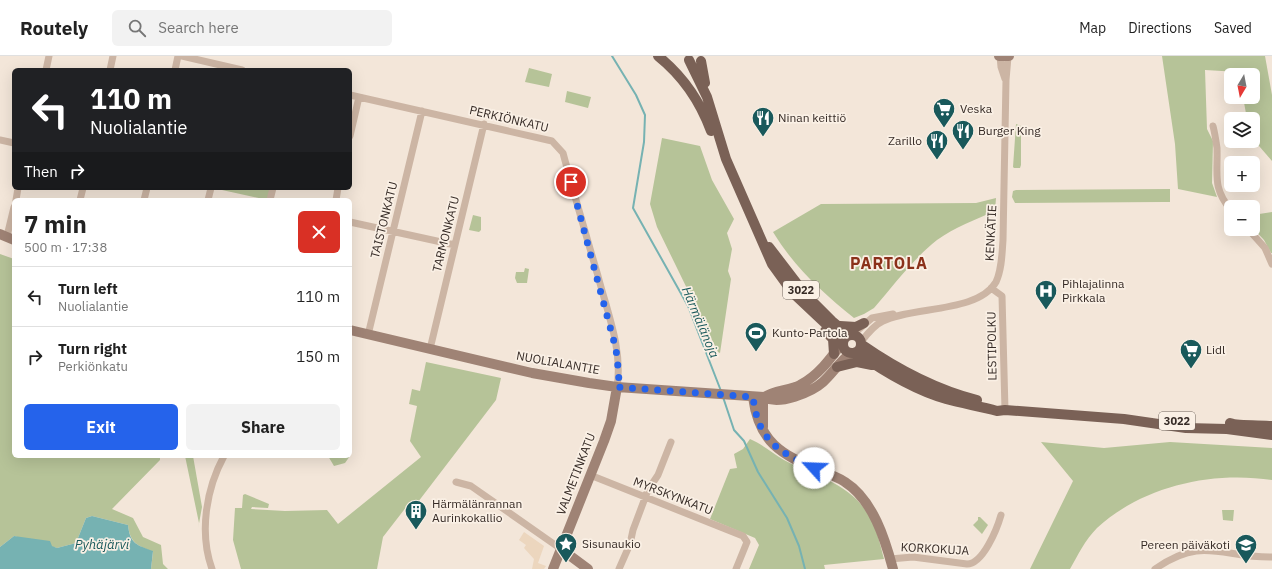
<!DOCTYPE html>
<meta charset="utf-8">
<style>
:root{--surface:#fff;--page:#f2f2f2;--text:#222;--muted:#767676;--line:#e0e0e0;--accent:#2563eb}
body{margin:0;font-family:"IBM Plex Sans",sans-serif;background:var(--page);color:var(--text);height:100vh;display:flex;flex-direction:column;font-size:15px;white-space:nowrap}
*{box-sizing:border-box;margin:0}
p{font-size:13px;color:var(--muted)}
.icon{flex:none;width:22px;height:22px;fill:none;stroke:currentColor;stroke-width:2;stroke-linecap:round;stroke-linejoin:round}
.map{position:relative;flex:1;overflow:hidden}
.sheet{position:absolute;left:12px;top:142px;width:340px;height:260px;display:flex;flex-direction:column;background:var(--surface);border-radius:6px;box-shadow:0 4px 16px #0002}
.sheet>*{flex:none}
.top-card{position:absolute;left:12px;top:12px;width:340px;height:122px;border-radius:6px;box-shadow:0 4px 16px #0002;background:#202124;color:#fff;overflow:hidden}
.needle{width:26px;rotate:190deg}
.buttons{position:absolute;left:1224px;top:12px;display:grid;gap:8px}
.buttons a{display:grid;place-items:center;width:36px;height:36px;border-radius:6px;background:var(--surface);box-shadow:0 4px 16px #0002;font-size:20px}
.pin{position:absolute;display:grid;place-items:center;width:34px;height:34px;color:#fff;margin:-17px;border:2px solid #fff;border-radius:50%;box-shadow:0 1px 4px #0007}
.me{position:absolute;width:44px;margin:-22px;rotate:295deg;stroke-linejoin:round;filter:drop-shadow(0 0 3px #0008)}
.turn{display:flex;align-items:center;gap:14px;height:84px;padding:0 12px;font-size:18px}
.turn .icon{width:52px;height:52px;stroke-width:2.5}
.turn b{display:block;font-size:28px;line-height:34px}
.then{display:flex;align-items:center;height:38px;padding:0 12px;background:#0003;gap:8px;font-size:15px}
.round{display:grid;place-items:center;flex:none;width:42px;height:42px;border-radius:6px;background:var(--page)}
.summary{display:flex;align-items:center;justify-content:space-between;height:68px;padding:0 12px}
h1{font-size:24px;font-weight:700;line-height:30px}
.button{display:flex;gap:8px;margin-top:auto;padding:8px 12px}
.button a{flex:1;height:46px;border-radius:6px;background:var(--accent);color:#fff;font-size:16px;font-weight:700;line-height:46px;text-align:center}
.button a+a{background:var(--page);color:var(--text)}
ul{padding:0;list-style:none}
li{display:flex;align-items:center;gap:12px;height:60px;padding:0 12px;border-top:1px solid var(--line)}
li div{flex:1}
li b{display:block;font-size:15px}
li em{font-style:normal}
header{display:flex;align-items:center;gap:24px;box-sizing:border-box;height:56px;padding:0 20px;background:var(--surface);border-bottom:1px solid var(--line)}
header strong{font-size:19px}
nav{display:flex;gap:22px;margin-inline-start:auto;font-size:14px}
.search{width:280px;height:36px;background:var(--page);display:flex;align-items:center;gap:10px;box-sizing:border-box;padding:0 14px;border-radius:6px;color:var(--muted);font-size:15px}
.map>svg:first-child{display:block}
.green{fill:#b6c398}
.plaza{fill:#ecd6be}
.water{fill:#76b2b2}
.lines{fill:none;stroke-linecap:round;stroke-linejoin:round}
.stream{stroke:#76b2b2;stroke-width:2}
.street{stroke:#ccb5a4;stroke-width:7}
.secondary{stroke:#9f8375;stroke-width:10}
.primary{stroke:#7a6156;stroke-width:10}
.route{stroke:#2563eb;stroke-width:7;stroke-dasharray:0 12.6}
.labels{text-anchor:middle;stroke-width:3.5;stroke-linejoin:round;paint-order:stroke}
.shield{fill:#faf0e5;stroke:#71665f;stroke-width:1}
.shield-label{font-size:11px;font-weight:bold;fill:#362b26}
.poi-label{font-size:12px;fill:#362b26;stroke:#faf0e5;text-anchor:start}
.street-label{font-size:12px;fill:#362b26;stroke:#faf0e5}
.water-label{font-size:13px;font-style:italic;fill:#19595b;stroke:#faf0e5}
.district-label{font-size:16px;font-weight:bold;letter-spacing:1px;fill:#8b311a;stroke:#faf0e5}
</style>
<header>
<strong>Routely</strong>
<div class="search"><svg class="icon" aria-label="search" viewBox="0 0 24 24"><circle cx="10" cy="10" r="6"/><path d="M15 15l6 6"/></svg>Search here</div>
<nav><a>Map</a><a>Directions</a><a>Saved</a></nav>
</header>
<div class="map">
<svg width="1272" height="513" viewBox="0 0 1272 513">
<rect width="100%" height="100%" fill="#f3e6d9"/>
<!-- green -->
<path class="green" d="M 1162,0 L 1265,0 L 1272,39 L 1272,105 L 1253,83 L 1253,63 L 1247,63 L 1243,41 L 1253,41 L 1253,19 L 1239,19 L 1239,16 L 1205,14 L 1207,73 L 1213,85 L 1212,127 L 1217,141 L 1178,133 L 1175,88 Z
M 529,12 L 552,18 L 549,31 L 525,26 Z
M 567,35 L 591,41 L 588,52 L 565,46 Z
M 1016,68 L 1021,70 L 1021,109 L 1020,112 L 1014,112 L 1013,111 Z
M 662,82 L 700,90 L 712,124 L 734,163 L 727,177 L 732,193 L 728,215 L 731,223 L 720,297 L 718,296 L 657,171 L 650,148 Z
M 213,132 L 271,132 L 268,144 Z
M 1170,133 L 1170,146 L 1162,146 L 1015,147 L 1012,141 L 1013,135 L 1016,134 Z
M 996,142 L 995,155 C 975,164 955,171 937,184 C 913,203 894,229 874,252 L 864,258 L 854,262 C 822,236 795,212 773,176 L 821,148 L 976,147 Z
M 1272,156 L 1272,197 L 1271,197 L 1264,184 L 1253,172 L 1253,159 Z
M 473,159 L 481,161 L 481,174 L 479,176 L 469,174 Z
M 0,198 L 14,203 L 14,400 L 160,400 L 160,404 L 112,453 L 133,462 L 143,481 L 161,489 L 163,508 L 168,513 L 151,513 L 153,496 C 137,489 130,487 128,469 L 92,460 L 86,462 L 76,487 L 57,492 L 14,480 L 0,491 Z
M 525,212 L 529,213 L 527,227 L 517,227 L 515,222 L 516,216 L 524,216 Z
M 426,306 L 501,322 L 496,344 L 418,446 L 407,450 L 383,481 L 377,513 L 241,513 L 233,484 L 235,452 L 242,452 L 243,439 L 245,438 L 269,448 L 268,452 L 252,451 L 251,453 L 285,455 L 327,454 L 338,468 L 421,401 L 410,385 L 417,350 L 409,348 L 412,333 L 420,335 Z
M 750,383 C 762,388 772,397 784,404 C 812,419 847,426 866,455 C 876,468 880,488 884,503 L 824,509 L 825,513 L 749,513 L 759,489 L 755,482 L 710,463 L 730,413 L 737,412 L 734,398 L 743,393 Z
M 1041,386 L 1104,392 L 1170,386 L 1272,392 L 1272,424 C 1211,415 1143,430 1097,472 C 1085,484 1078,499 1070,513 L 1030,513 L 1073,425 Z
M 185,400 L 193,400 L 202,451 L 198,473 L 199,467 Z
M 328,400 L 350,400 L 345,407 L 334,410 Z
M 1222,454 L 1234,454 L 1233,465 L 1223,464 Z
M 978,461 L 980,461 L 988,469 L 982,478 L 973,469 L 978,464 Z"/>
<!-- plaza -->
<path class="plaza" d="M 524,476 L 544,490 L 538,507 L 546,510 L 544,513 L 532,513 L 534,503 L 524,492 L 526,489 L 519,484 Z"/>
<!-- water -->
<path class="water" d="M 92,460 L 128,469 C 130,488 137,489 153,495 L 151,513 L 0,513 L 0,491 L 14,480 L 50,485 L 52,490 L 57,492 L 76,487 L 86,462 Z"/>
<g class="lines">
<!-- stream -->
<path class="stream" d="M 612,0 L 636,39 L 645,59 L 644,86 L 633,152 L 688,250 L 721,335
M 723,341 L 734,374 L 744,385 L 758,416 L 787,462 L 799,490 L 805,513"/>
<!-- street -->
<path class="street" d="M 182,0 L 242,14
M 1000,0 L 1001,11 L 1005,23
M 46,14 L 49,0
M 110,14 L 113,0
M 175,14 L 178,0
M 350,39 L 552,85 L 563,97 C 574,138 586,179 598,220 C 607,255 623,294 617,331
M 1213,70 C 1215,78 1216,85 1217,92 C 1218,118 1212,132 1231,154
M 350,80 L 359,41
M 0,84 L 14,87
M 16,144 L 18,132
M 80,144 L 83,132
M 144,144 L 147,132
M 208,144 L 211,132
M 270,144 L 273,132
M 336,144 L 338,132
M 350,166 L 455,189
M 1248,173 L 1265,192 L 1272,208
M 7,180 L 14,151
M 991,232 L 1002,240 L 1005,354
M 368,279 L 422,55
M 852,279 L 872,262 L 893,258
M 861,286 C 867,278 874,269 883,265 C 913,250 978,257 996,226 C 1002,213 1002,197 1003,184 L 1006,24 L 1008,1
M 430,293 L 484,68
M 590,419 L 743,480 L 747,486 L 736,513
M 456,426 L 471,430 L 561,493
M 890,503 L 913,501 L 967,508 C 983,508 997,473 1001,459
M 212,513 C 199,477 206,433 224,400
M 619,513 L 630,488 L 633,474 L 648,434 L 658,419 L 671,386
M 1155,513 C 1203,479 1222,502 1272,501"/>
<!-- secondary -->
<path class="secondary" d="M 999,0 L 1009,0
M 0,178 L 14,184
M 350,274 L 532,317 L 589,327 L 617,331 L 765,341 C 778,350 812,336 823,326 C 833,317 840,305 851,297
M 753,341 C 759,387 781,398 820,415 C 829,418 838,421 845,426 C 873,444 885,483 893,513
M 763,341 L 763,371
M 765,341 C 771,335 791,334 800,329 C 818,320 831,302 842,287
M 561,493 L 588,513
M 553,513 L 604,385 L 611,365 L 617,331"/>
<!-- primary -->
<path class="primary" d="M 658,0 C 683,20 700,45 711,75
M 689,4 L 707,41 L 726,103 L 772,208 L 793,237 L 843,284
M 701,5 L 705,27
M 769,191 L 805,238 L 832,265 L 849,279
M 840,270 L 856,271 L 864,267
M 825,275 L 833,283 L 834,298
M843 288a9 9 0 1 1 18 0a9 9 0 1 1-18 0Z
M 861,288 C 897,313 934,333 977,344
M 856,296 C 883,315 914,334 946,343 C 963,348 980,350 997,355 L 1005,354 L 1124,363 L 1186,372 L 1227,373 L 1272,379
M 837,311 L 857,306 L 872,309
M 1230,367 C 1236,370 1262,369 1272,370"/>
</g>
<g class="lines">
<!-- route -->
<path class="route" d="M 571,126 L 616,293 L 619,320 L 617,331 L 753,341 C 758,384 777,395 814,412"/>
</g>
<!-- icons -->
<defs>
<g id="supermarket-pin" transform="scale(1.15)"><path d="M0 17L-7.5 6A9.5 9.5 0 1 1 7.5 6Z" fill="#19595b" stroke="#faf0e5"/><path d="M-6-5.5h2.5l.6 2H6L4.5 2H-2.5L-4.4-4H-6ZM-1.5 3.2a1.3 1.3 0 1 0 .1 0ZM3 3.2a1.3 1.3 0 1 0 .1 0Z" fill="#fff"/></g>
<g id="restaurant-pin" transform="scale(1.15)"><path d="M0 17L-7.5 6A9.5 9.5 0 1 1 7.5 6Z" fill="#19595b" stroke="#faf0e5"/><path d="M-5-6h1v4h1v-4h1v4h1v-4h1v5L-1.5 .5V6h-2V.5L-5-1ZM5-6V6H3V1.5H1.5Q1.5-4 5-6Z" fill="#fff"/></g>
<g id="hospital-pin" transform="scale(1.15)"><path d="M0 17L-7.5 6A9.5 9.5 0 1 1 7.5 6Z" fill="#19595b" stroke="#faf0e5"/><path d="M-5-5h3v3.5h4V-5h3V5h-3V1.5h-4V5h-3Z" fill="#fff"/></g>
<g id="stadium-pin" transform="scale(1.15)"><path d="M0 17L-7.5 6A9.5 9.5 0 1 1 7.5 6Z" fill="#19595b" stroke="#faf0e5"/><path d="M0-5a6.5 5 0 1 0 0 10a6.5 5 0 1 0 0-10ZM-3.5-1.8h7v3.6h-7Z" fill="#fff"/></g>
<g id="building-pin" transform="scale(1.15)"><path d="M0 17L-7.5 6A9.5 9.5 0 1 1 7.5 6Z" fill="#19595b" stroke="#faf0e5"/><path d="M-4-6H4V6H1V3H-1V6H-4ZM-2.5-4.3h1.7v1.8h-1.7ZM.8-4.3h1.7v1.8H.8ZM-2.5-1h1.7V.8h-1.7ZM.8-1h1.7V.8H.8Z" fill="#fff"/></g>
<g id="sight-pin" transform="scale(1.15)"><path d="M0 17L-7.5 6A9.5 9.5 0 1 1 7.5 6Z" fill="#19595b" stroke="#faf0e5"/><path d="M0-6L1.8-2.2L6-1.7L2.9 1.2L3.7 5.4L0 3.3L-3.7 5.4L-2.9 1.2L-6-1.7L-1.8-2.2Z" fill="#fff"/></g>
<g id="school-pin" transform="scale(1.15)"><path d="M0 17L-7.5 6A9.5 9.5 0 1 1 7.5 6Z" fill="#19595b" stroke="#faf0e5"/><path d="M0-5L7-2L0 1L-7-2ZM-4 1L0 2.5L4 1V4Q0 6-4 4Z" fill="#fff"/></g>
</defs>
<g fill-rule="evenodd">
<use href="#supermarket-pin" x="944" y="53"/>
<use href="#restaurant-pin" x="763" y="62"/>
<use href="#restaurant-pin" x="963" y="75"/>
<use href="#restaurant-pin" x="937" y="85"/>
<use href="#hospital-pin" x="1046" y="235"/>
<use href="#stadium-pin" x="756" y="277"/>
<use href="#supermarket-pin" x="1191" y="294"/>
<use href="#building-pin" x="416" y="455"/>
<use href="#sight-pin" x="566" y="488"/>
<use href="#school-pin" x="1246" y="489"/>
</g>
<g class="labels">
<!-- shield labels -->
<g class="shield">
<rect x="783" y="225" width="36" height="18" rx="3"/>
<rect x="1159" y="356" width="36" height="18" rx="3"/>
</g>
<g class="shield-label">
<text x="801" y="238">3022</text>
<text x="1177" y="369">3022</text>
</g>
<!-- poi labels -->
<g class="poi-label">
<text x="960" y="57">Veska</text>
<text x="778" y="66">Ninan keittiö</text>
<text x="978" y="79">Burger King</text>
<text x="922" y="89" text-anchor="end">Zarillo</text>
<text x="1062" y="232">Pihlajalinna<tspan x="1062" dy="14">Pirkkala</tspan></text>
<text x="772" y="281">Kunto-Partola</text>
<text x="1206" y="298">Lidl</text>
<text x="432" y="452">Härmälänrannan<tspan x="432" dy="14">Aurinkokallio</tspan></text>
<text x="582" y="492">Sisunaukio</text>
<text x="1230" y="493" text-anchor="end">Pereen päiväkoti</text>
</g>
<!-- street labels -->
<g class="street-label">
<text transform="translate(509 63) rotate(13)" y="4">PERKIÖNKATU</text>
<text transform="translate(384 164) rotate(-76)" y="4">TAISTONKATU</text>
<text transform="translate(991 177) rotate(-87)" y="4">KENKÄTIE</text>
<text transform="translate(446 178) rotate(-76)" y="4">TARMONKATU</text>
<text transform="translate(992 290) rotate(-91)" y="4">LESTIPOLKU</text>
<text transform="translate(558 307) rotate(10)" y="4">NUOLIALANTIE</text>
<text transform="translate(576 418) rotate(-69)" y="4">VALMETINKATU</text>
<text transform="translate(673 440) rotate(21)" y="4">MYRSKYNKATU</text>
<text transform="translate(935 493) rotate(3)" y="4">KORKOKUJA</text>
</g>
<!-- water labels -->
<g class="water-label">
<text transform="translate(701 266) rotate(67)" y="5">Härmälänoja</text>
<text x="102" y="493">Pyhäjärvi</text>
</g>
<!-- district labels -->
<g class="district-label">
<text x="889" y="213">PARTOLA</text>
</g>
</g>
</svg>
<div class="buttons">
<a><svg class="needle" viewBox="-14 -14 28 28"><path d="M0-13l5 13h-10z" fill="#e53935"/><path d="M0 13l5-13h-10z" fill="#767676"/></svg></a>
<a><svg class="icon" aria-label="layers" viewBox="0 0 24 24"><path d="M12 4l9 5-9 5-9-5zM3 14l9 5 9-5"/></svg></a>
<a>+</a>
<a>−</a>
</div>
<div class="pin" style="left:571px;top:126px;background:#d93025"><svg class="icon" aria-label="arrive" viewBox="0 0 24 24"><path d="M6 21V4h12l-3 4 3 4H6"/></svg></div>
<svg class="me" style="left:814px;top:412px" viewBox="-20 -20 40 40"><circle r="19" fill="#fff"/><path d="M0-13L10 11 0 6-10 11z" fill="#2563eb"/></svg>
<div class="top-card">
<div class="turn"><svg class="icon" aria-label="left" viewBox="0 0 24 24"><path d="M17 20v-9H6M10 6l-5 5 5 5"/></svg><div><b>110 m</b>Nuolialantie</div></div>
<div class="then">Then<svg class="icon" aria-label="right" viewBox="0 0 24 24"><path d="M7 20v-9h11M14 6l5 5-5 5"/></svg></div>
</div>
<section class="sheet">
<div class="summary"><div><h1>7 min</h1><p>500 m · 17:38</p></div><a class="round" style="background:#d93025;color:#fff"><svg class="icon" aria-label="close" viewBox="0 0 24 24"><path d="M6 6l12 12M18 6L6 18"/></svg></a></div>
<ul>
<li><svg class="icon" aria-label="left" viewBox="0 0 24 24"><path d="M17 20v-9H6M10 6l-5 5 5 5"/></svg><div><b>Turn left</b><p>Nuolialantie</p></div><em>110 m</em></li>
<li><svg class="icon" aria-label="right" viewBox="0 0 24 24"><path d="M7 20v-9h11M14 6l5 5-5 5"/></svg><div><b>Turn right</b><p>Perkiönkatu</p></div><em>150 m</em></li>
</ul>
<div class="button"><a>Exit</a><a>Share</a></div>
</section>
</div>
